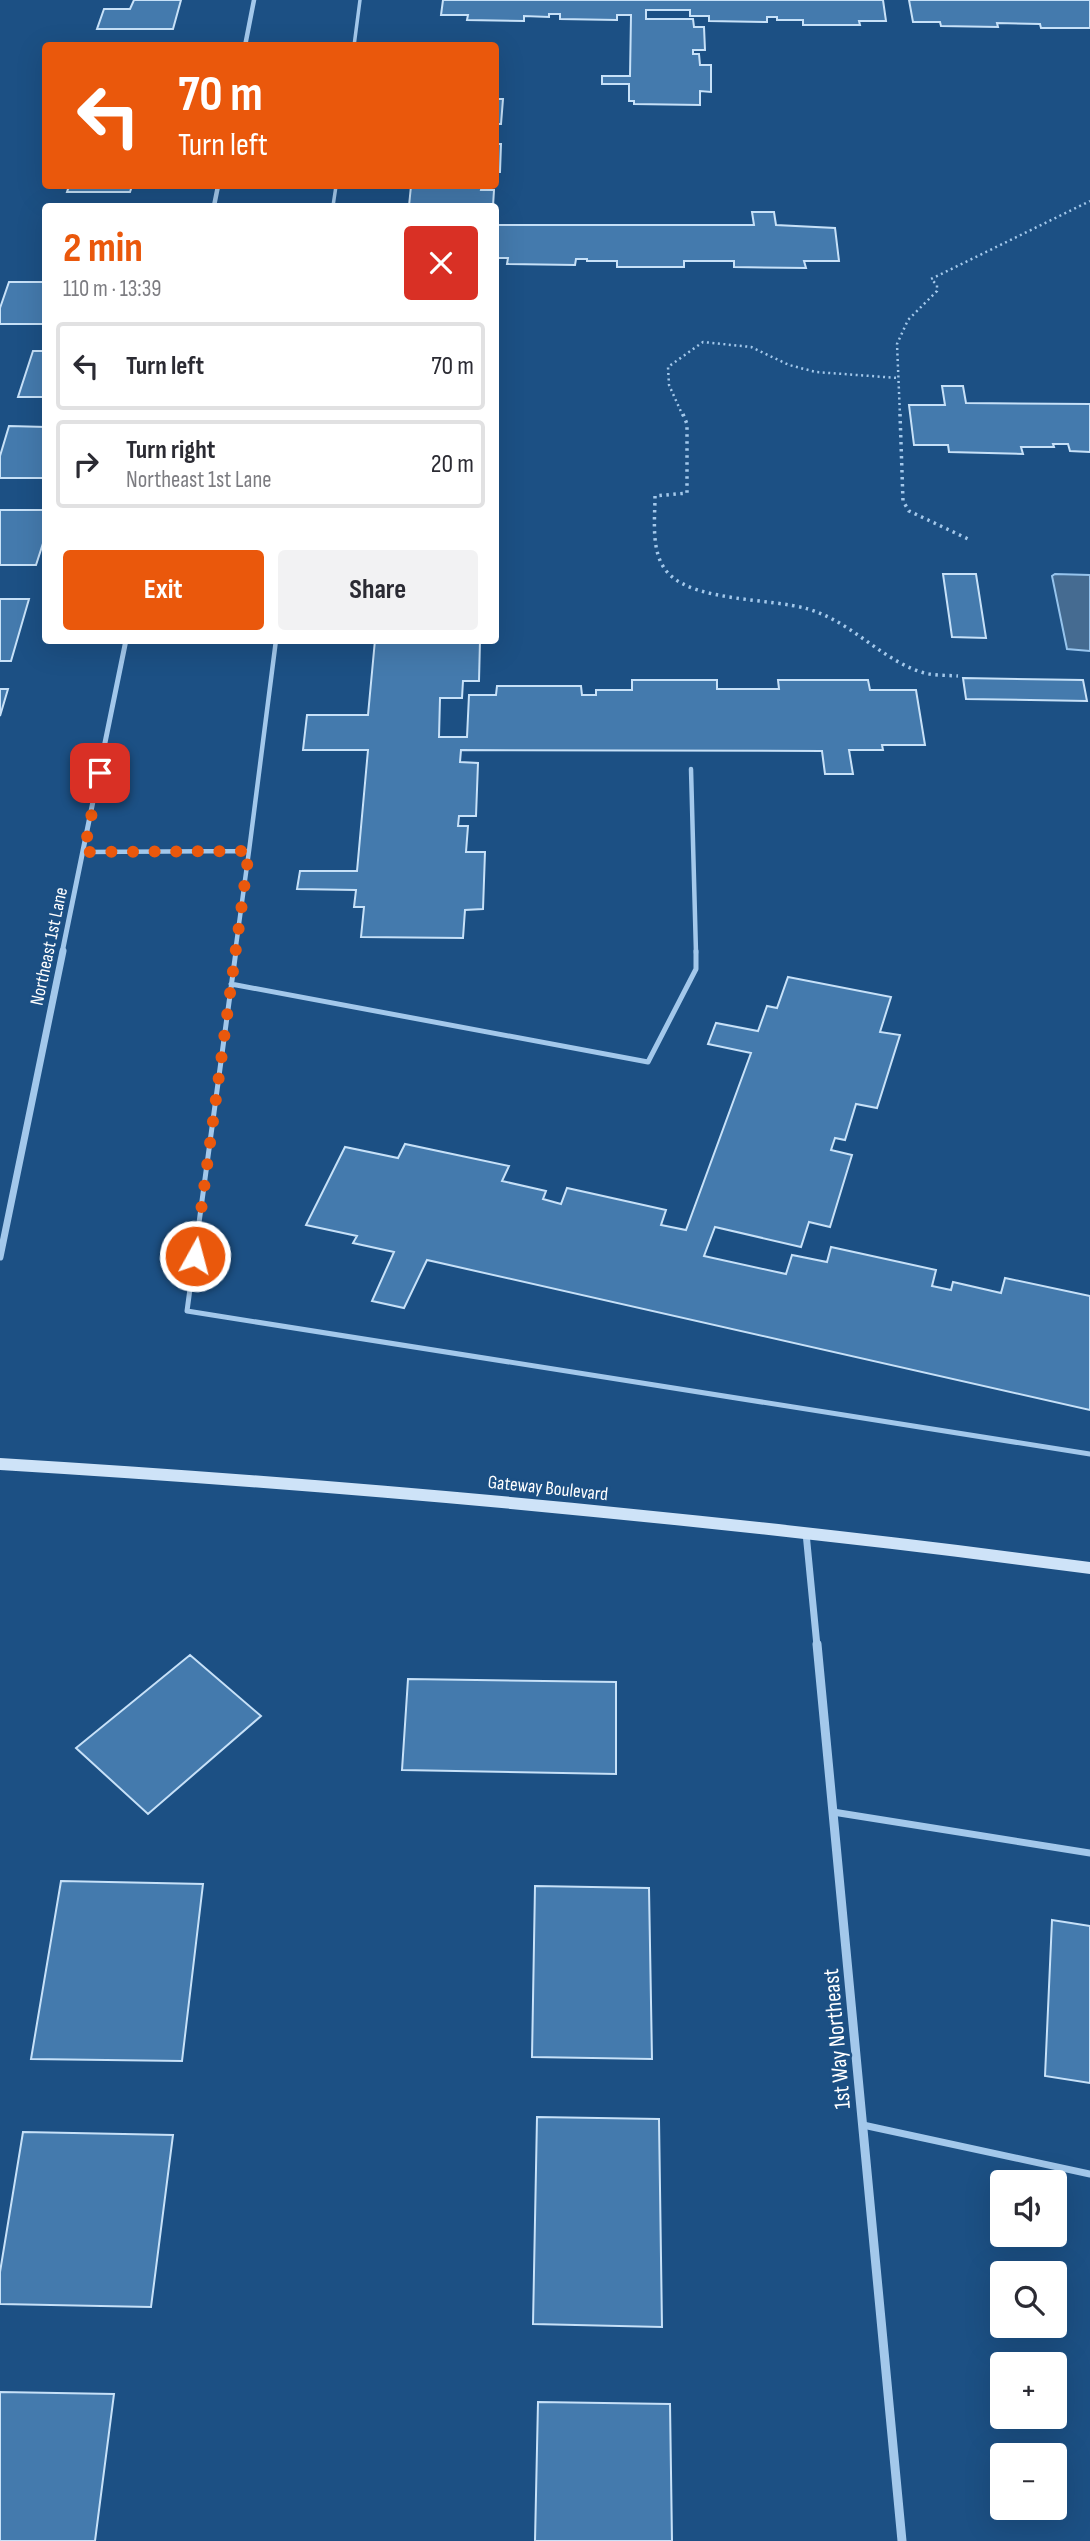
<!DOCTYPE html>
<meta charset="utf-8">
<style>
:root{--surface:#fff;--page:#f2f2f3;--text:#2b2b33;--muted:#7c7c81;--line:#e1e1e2;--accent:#ea580c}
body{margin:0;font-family:"Sofia Sans Condensed",sans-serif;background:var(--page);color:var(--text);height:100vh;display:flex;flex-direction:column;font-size:26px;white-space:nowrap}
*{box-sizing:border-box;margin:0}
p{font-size:23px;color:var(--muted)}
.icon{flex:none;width:38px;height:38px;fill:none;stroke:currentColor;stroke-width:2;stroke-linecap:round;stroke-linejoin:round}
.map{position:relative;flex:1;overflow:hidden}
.panel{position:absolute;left:42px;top:203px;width:457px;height:441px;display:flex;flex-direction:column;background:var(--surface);border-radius:7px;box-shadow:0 7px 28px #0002}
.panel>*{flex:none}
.hud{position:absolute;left:42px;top:42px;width:457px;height:147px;border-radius:7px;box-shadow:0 7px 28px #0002;background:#ea580c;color:#fff;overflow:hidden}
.controls{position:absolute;left:990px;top:2170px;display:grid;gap:14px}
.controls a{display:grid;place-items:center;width:77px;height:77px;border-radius:7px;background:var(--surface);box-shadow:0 7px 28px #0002;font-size:35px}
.pin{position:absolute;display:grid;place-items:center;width:60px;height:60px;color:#fff;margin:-30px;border-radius:14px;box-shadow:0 4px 10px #0006}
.me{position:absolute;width:77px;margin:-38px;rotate:7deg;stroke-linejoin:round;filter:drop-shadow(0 0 5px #0008)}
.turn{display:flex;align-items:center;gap:24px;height:147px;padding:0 21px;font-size:32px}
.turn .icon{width:91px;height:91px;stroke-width:2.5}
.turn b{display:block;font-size:49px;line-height:60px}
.round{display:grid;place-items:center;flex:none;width:74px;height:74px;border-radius:7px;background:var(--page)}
.headline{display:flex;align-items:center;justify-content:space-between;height:119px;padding:0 21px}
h1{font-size:42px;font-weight:700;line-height:52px;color:var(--accent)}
.cta{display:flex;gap:14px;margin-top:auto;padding:14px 21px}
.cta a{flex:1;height:80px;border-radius:7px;background:var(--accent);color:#fff;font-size:28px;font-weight:700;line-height:80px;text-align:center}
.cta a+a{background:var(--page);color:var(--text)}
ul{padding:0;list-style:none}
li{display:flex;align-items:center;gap:21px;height:88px;margin:0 14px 10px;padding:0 7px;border:4px solid var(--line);border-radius:7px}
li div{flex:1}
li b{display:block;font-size:26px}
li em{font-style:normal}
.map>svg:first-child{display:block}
.water{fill:#456b91;stroke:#96c4ed;stroke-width:2}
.building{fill:#447aad;stroke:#c7e1f8;stroke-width:2}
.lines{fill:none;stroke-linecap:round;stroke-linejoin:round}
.path-far1{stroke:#a3c8eb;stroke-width:2.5;stroke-dasharray:2 3.5;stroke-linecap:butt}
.path{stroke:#a3c8eb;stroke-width:3.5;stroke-dasharray:2.5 4.5;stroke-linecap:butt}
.lane-far3{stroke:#a3c8eb;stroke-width:3.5}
.lane-far2{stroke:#a3c8eb;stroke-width:4.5}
.lane-far1{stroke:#a3c8eb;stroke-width:5}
.lane{stroke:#a3c8eb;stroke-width:7}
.street-far3{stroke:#a3c8eb;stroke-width:4.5}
.street-far2{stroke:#a3c8eb;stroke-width:5}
.street-far1{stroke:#a3c8eb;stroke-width:7}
.street{stroke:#a3c8eb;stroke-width:9}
.secondary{fill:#cee3f8;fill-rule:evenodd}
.route{stroke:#ea580c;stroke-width:12;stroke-dasharray:0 21.6}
.labels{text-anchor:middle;stroke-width:5;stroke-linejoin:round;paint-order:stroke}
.street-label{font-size:19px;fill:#fff;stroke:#1c5084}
.near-street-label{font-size:23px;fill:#fff;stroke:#1c5084}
</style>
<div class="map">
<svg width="1090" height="2541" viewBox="0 0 1090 2541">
<rect width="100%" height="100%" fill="#1c5084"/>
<!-- water -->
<path class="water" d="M 1055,574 L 1090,575 L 1090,651 L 1067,649 L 1052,576 Z"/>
<!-- building -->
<path class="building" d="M 134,0 L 181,0 L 173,29 L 97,29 L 104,9 L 130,9 Z
M 443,0 L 883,0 L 886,21 L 859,21 L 860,25 L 803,25 L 803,20 L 777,20 L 777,17 L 767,17 L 767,22 L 709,21 L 709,16 L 690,16 L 690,10 L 646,10 L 646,19 L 693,19 L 694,27 L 704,27 L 705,50 L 693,50 L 693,54 L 699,54 L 700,65 L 711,65 L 711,92 L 700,91 L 700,105 L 634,104 L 634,101 L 629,101 L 629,84 L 602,84 L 602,76 L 630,76 L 631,15 L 617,15 L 617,20 L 560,19 L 560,14 L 549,14 L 549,17 L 524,16 L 524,21 L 467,20 L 468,15 L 441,15 Z
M 909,0 L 1090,0 L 1090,28 L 1041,28 L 1040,24 L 997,23 L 998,27 L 941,26 L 940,22 L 913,22 Z
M 495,99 L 503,99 L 501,124 L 495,124 Z
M 495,144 L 501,144 L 500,172 L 495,172 Z
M 69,186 L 132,186 L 130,192 L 67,192 Z
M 411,186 L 482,186 L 481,190 L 494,190 L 493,206 L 409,206 Z
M 752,212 L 774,212 L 776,225 L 835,228 L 839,261 L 804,261 L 806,268 L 734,267 L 734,261 L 684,261 L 684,267 L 617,267 L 617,261 L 587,261 L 587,259 L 576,259 L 575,265 L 507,264 L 508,258 L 495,258 L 495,225 L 754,225 Z
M 46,278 L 46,324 L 0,324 L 0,308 L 9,282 L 44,282 Z
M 33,351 L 46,351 L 46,397 L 18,397 Z
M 942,386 L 963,386 L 966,403 L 1090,404 L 1090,452 L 1070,451 L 1068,444 L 1053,444 L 1054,447 L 1021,447 L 1023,454 L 949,452 L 948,445 L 914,445 L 909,405 L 945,405 Z
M 9,426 L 46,427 L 46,478 L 0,478 L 0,456 Z
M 0,510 L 46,510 L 46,534 L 36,565 L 0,565 Z
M 943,574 L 976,574 L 986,638 L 952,637 Z
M 0,599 L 29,599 L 11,661 L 0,661 Z
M 375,640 L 480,640 L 479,681 L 463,681 L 462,698 L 440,698 L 439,737 L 467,737 L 469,695 L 496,695 L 497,686 L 581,686 L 582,695 L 596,695 L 596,690 L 632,690 L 632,680 L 717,680 L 717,689 L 779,689 L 778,680 L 868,680 L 870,690 L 916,690 L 925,745 L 882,745 L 883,750 L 849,750 L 853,774 L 825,774 L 822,751 L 461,750 L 460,762 L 478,763 L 476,816 L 459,816 L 458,826 L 468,826 L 466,852 L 485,852 L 483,909 L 465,910 L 463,938 L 361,937 L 364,907 L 354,907 L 356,890 L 297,889 L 300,871 L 357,871 L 368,750 L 303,750 L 307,715 L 368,715 Z
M 963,678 L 1083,680 L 1087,701 L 966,699 Z
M 0,689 L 8,689 L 0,716 Z
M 788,977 L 891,997 L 880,1032 L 900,1035 L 877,1108 L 856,1104 L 845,1140 L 835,1138 L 831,1150 L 852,1155 L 830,1227 L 809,1222 L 801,1247 L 715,1227 L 704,1256 L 786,1274 L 792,1255 L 827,1262 L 831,1247 L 936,1270 L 932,1286 L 951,1290 L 953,1282 L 1001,1293 L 1005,1278 L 1090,1296 L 1090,1410 L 427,1260 L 404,1308 L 372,1301 L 394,1252 L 353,1243 L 357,1236 L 306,1225 L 345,1147 L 398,1158 L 405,1144 L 509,1166 L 502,1181 L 546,1191 L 543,1199 L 561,1204 L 567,1188 L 666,1210 L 661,1225 L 686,1230 L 751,1053 L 708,1044 L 716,1023 L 758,1031 L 767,1006 L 777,1008 Z
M 190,1655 L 261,1716 L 148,1814 L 76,1748 Z
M 408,1679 L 616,1682 L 616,1774 L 402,1770 Z
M 61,1881 L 203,1884 L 182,2061 L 31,2059 Z
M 535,1886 L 649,1888 L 652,2059 L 532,2057 Z
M 1052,1920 L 1090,1926 L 1090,2083 L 1045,2076 Z
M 537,2117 L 659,2119 L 662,2327 L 533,2324 Z
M 23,2132 L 173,2135 L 151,2307 L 0,2304 L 0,2272 Z
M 0,2392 L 114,2394 L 95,2541 L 0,2541 Z
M 538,2402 L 670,2404 L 672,2541 L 535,2541 Z"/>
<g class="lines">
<!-- path-far1 -->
<path class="path-far1" d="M 683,416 L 669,385 L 668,367 L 703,342 L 751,347 L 789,365 L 816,372 L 898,378
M 900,416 L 897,344 L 908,320 L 937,291 L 937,285 L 931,279 L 1090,201"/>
<!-- path -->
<path class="path" d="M 683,414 L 687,424 L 687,493 L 655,496 C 655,520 650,555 669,574 C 697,602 770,598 808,609 C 852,622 879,658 921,672 C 933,676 946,675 958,676
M 900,414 L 903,501 L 909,511 L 968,539"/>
<!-- lane-far3 -->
<path class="lane-far3" d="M 354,46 L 360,0
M 333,206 L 336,186"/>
<!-- lane-far2 -->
<path class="lane-far2" d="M 691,769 L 696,953
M 84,852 L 249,851 L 276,640
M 235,953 L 249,851"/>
<!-- lane-far1 -->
<path class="lane-far1" d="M 236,951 L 187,1311 L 1090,1454
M 231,984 L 648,1062 L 696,969 L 696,951"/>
<!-- lane -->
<path class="lane" d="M 833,1812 L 1090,1853
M 863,2125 L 1090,2174"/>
<!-- street-far3 -->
<path class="street-far3" d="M 245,46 L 254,0
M 214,206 L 218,186"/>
<!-- street-far2 -->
<path class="street-far2" d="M 62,953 L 126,640"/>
<!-- street-far1 -->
<path class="street-far1" d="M 0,1257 L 63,951
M 806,1533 L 817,1646"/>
<!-- street -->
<path class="street" d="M 817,1644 L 902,2541"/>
<!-- secondary -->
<path class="secondary" d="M 0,1458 C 365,1480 728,1514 1090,1562 L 1090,1574 C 728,1526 365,1492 0,1470 Z"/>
</g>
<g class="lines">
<!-- route -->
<path class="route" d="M 100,773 L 84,852 L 249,851 L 195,1256"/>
</g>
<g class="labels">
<!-- street labels -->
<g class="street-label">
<text transform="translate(48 946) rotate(-78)" y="7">Northeast 1st Lane</text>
<text transform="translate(548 1487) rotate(6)" y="7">Gateway Boulevard</text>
</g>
<!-- near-street labels -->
<g class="near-street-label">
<text transform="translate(836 2039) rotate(-95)" y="8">1st Way Northeast</text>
</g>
</g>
</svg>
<div class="controls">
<a><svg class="icon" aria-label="sound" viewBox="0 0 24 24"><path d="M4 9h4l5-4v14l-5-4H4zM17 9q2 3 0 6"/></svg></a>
<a><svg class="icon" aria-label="search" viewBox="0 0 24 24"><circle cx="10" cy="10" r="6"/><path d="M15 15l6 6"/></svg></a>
<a>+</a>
<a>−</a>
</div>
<div class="pin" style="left:100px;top:773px;background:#d93025"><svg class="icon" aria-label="arrive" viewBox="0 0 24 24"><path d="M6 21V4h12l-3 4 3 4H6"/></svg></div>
<svg class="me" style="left:195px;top:1256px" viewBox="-20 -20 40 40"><circle r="17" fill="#ea580c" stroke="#fff" stroke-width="3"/><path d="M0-11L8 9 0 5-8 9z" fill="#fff"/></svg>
<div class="hud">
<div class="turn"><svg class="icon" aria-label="left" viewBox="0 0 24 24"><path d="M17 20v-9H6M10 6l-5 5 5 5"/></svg><div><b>70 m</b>Turn left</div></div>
</div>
<section class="panel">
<div class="headline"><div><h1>2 min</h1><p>110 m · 13:39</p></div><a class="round" style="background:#d93025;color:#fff"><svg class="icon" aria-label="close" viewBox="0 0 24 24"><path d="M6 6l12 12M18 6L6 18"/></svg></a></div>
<ul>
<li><svg class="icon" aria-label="left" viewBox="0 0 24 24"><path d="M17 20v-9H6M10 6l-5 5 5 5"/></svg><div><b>Turn left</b></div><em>70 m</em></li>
<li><svg class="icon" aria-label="right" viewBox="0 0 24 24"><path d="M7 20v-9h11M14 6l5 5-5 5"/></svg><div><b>Turn right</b><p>Northeast 1st Lane</p></div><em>20 m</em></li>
</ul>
<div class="cta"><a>Exit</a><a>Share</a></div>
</section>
</div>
